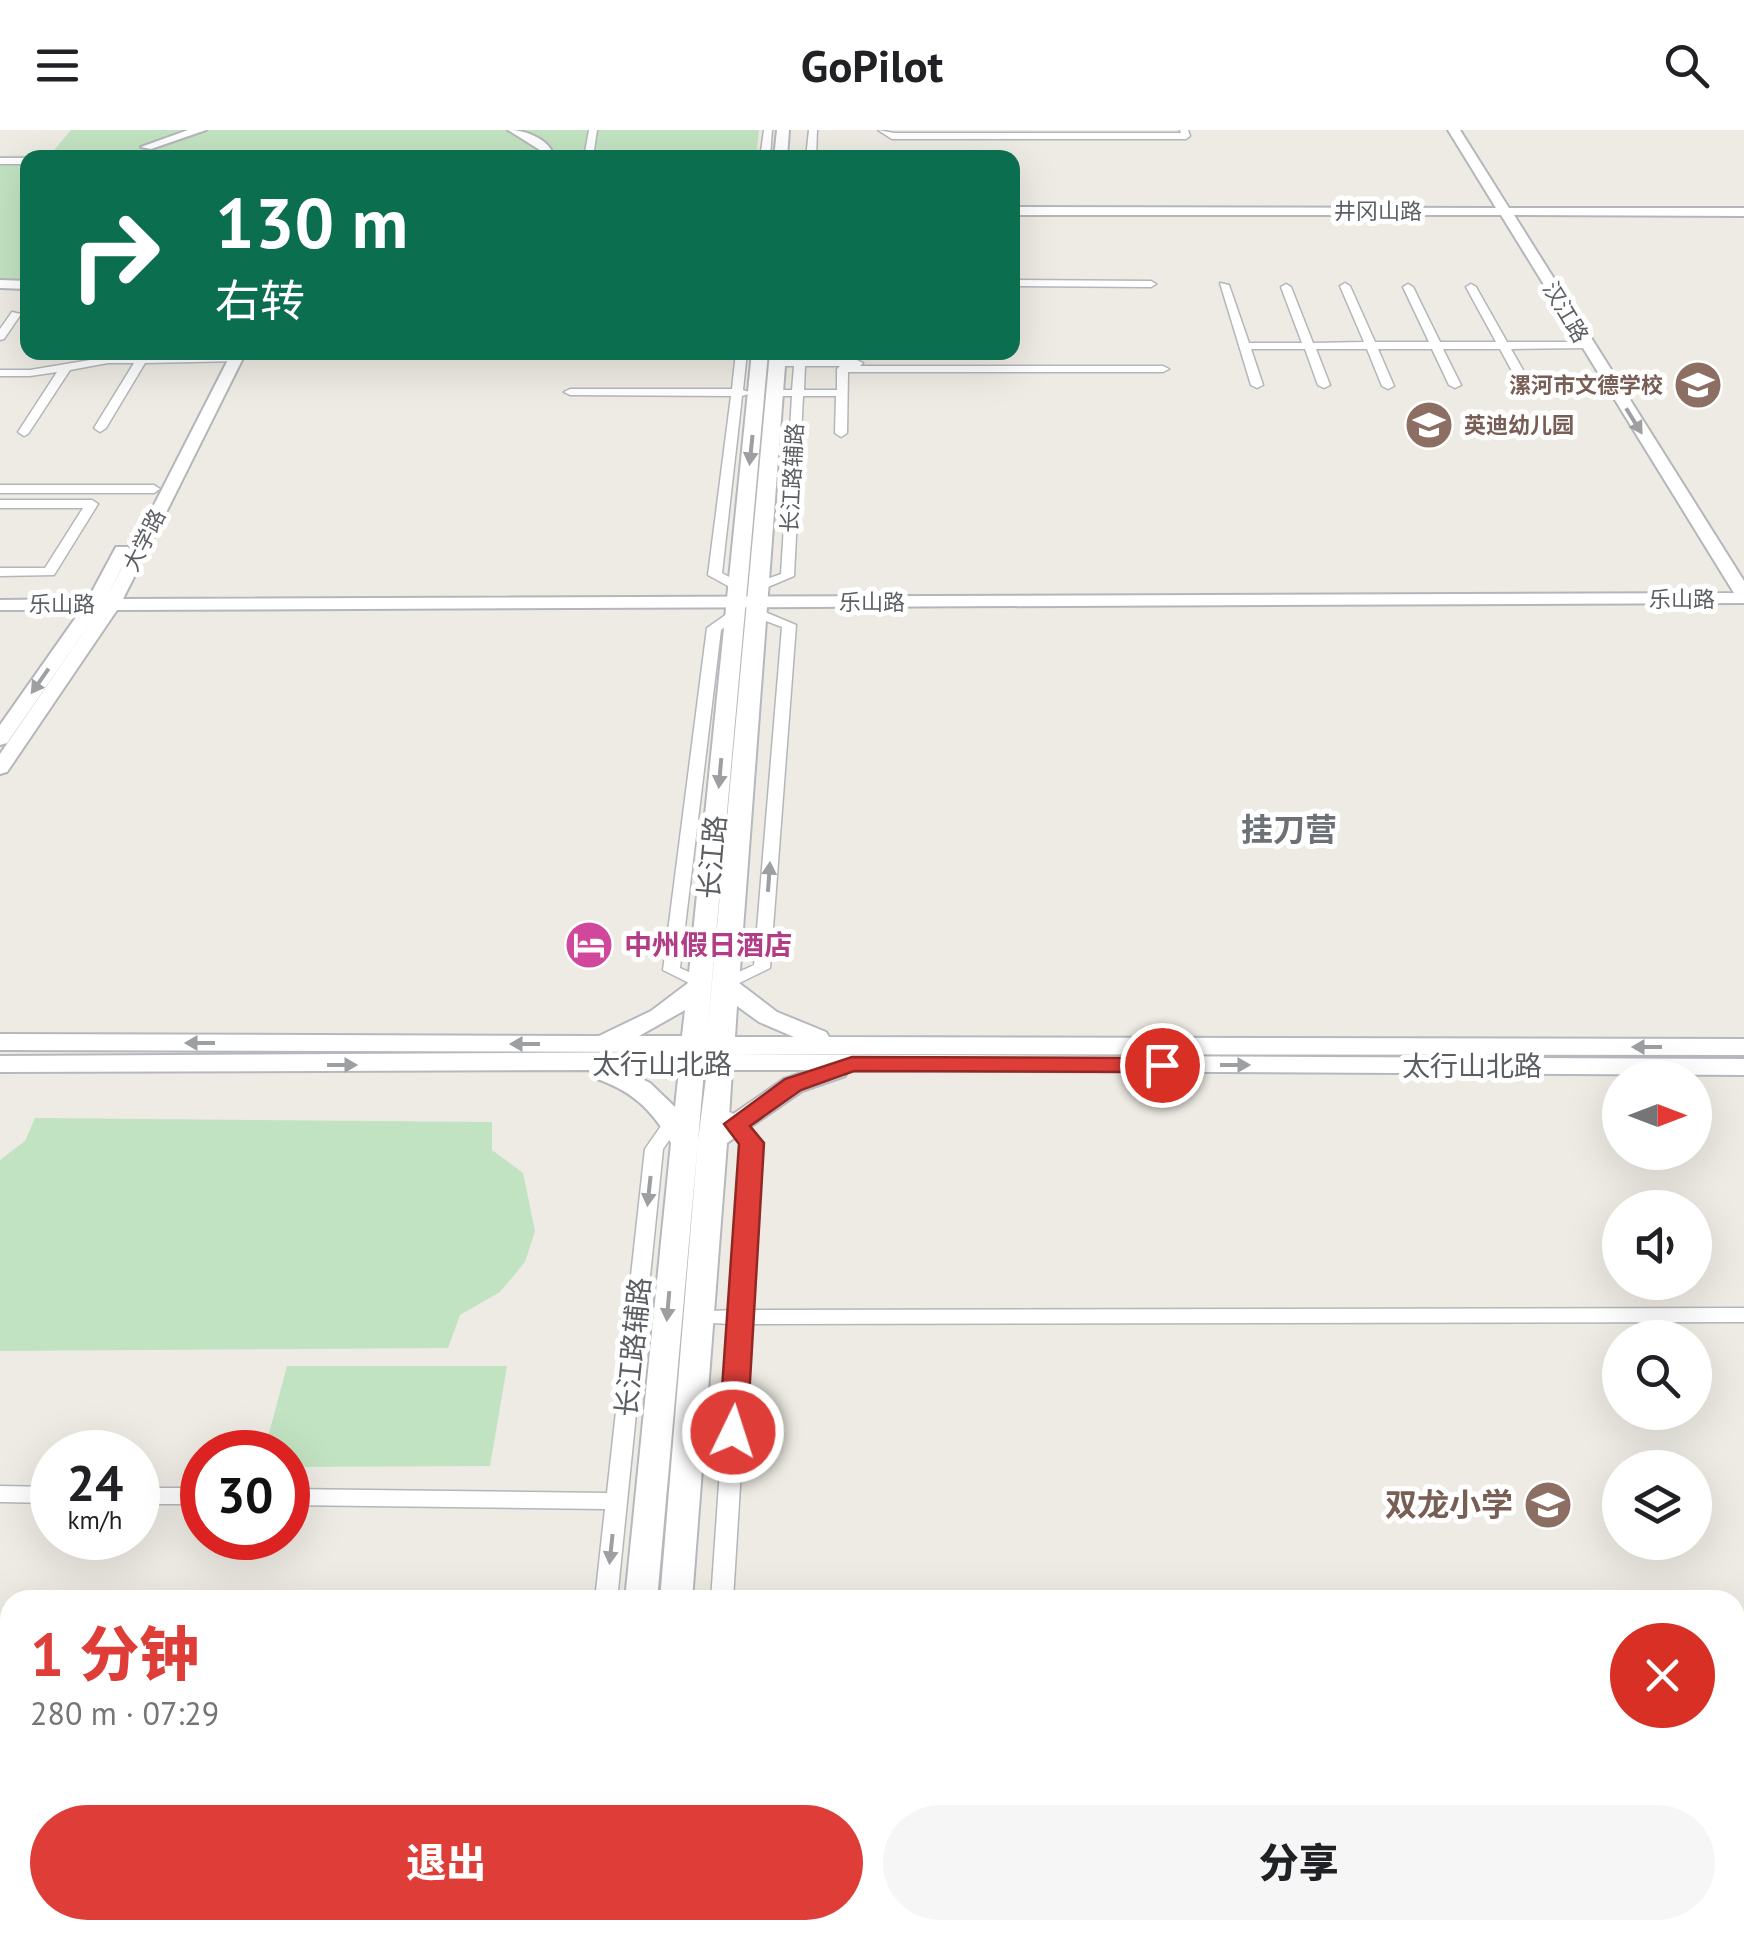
<!DOCTYPE html>
<html lang="zh">
<meta charset="utf-8">
<style>
:root{--surface:#fff;--page:#f6f6f6;--text:#202124;--muted:#757577;--accent:#df3e38}
body{margin:0;font-family:"PT Sans","Noto Sans SC",sans-serif;background:var(--page);color:var(--text);height:100vh;display:flex;flex-direction:column;font-size:38px;white-space:nowrap}
*{box-sizing:border-box;margin:0}
p{font-size:32px;color:var(--muted)}
.icon{flex:none;width:55px;height:55px;fill:none;stroke:currentColor;stroke-width:2;stroke-linecap:round;stroke-linejoin:round}
.map{position:relative;flex:1;overflow:hidden}
.side{position:absolute;left:0px;top:1460px;width:1745px;height:350px;display:flex;flex-direction:column;background:var(--surface);border-radius:30px 30px 0 0;box-shadow:0 10px 40px #0002}
.side>*{flex:none}
.top-card{position:absolute;left:20px;top:20px;width:1000px;height:210px;border-radius:20px;box-shadow:0 10px 40px #0002;background:#0b6e4f;color:#fff;overflow:hidden}
.needle{width:65px;rotate:90deg}
.buttons{position:absolute;left:1602px;top:930px;display:grid;gap:20px}
.buttons a{display:grid;place-items:center;width:110px;height:110px;border-radius:50%;background:var(--surface);box-shadow:0 10px 40px #0002;font-size:50px}
.speed{position:absolute;left:30px;top:1300px;display:flex;gap:20px;font-size:50px;font-weight:700;text-align:center}
.speed>*{display:grid;place-content:center;width:130px;height:130px;border-radius:50%;background:var(--surface);box-shadow:0 10px 40px #0002;line-height:1}
.speed small{font-size:25px;font-weight:400}
.speed .limit{border:15px solid #d22;background:#fff;color:#111}
.pin{position:absolute;display:grid;place-items:center;width:85px;height:85px;color:#fff;margin:-42px;border:5px solid #fff;border-radius:50%;box-shadow:0 2px 10px #0007}
.me{position:absolute;width:110px;margin:-55px;rotate:4deg;stroke-linejoin:round;filter:drop-shadow(0 0 8px #0008)}
.turn{display:flex;align-items:center;gap:35px;height:210px;padding:0 30px;font-size:45px}
.turn .icon{width:130px;height:130px;stroke-width:2.5}
.turn b{display:block;font-size:70px;line-height:85px}
.round{display:grid;place-items:center;flex:none;width:105px;height:105px;border-radius:52px;background:var(--page)}
.overview{display:flex;align-items:center;justify-content:space-between;height:170px;padding:0 30px}
h1{font-size:60px;font-weight:800;line-height:75px;color:var(--accent)}
.cta{display:flex;gap:20px;margin-top:auto;padding:20px 30px}
.cta a{flex:1;height:115px;border-radius:60px;background:var(--accent);color:#fff;font-size:40px;font-weight:800;line-height:115px;text-align:center}
.cta a+a{background:var(--page);color:var(--text)}
header{display:flex;justify-content:space-between;align-items:center;height:130px;padding:0 30px;background:var(--surface);font-size:45px;font-weight:800}
.map>svg:first-child{display:block}
.green{fill:#c2e3c1}
.lines{fill:none;stroke-linecap:round;stroke-linejoin:round}
.minor-casing{stroke:#b4b6ba;stroke-width:3}
.tertiary-casing{stroke:#b4b6ba;stroke-width:4}
.secondary-casing{stroke:#b5b8bd;stroke-width:4}
.minor{fill:#fff;fill-rule:evenodd}
.tertiary{fill:#fff;fill-rule:evenodd}
.secondary{fill:#fff;fill-rule:evenodd}
.oneway{fill:#9d9fa1}
.route{fill:#df3e38;stroke:#912824;stroke-width:2.5}
.labels{text-anchor:middle;stroke-width:10;stroke-linejoin:round;paint-order:stroke}
.far-street-label{font-size:22px;fill:#5b5f63;stroke:#fff}
.far-education-label{font-size:22px;font-weight:bold;fill:#785e54;stroke:#fff;text-anchor:end}
.street-label{font-size:28px;fill:#5b5f63;stroke:#fff}
.hotel-label{font-size:28px;font-weight:bold;fill:#b23c85;stroke:#fff;text-anchor:start}
.quarter-label{font-size:32px;font-weight:bold;fill:#6c7175;stroke:#fff}
.near-education-label{font-size:32px;font-weight:bold;fill:#785e54;stroke:#fff;text-anchor:end}
</style>
<header><svg class="icon" aria-label="menu" viewBox="0 0 24 24"><path d="M4 6h16M4 12h16M4 18h16"/></svg>GoPilot<svg class="icon" aria-label="search" viewBox="0 0 24 24"><circle cx="10" cy="10" r="6"/><path d="M15 15l6 6"/></svg></header>
<div class="map">
<svg width="1744" height="1810" viewBox="0 0 1744 1810">
<rect width="100%" height="100%" fill="#edebe3"/>
<!-- green -->
<path class="green" d="M 71,0 L 759,0 L 756,28 L 28,28 L 27,151 L 0,151 L 0,26 L 50,25 Z
M 35,988 L 492,992 L 492,1020 L 523,1043 L 535,1101 L 525,1132 L 500,1162 L 460,1185 L 448,1218 L 0,1221 L 0,1030 L 25,1011 Z
M 287,1236 L 507,1236 L 490,1336 L 288,1337 L 288,1322 L 264,1322 Z"/>
<g class="lines">
<!-- minor casing -->
<g class="minor-casing">
<path id="minor" d="M 589,0 L 597,0 L 593,27 L 584,28 Z
M 764,0 L 772,0 L 770,28 L 760,28 Z
M 809,0 L 817,0 L 816,28 L 806,28 Z
M 878,0 L 894,3 L 1181,3 L 1180,0 L 1188,0 L 1190,6 L 1186,9 L 892,9 Z
M 0,28 L 28,28 L 28,34 L 0,34 Z
M 1012,150 L 1151,151 L 1156,154 L 1151,157 L 1012,156 Z
M 1220,153 L 1229,155 L 1249,213 L 1302,213 L 1281,157 L 1286,154 L 1291,157 L 1313,213 L 1364,212 L 1340,156 L 1345,153 L 1350,156 L 1375,212 L 1429,212 L 1403,157 L 1408,154 L 1413,157 L 1440,212 L 1496,212 L 1466,157 L 1471,154 L 1476,157 L 1507,212 L 1586,212 L 1591,215 L 1586,218 L 1511,219 L 1531,254 L 1525,257 L 1519,254 L 1500,219 L 1443,219 L 1461,255 L 1455,258 L 1449,255 L 1432,219 L 1378,219 L 1394,256 L 1388,259 L 1382,256 L 1367,219 L 1316,219 L 1330,255 L 1324,258 L 1318,255 L 1305,219 L 1251,219 L 1263,255 L 1257,258 L 1251,255 Z
M 12,182 L 21,184 L 4,209 L 0,210 L 0,199 Z
M 736,222 L 747,222 L 743,260 L 752,263 L 742,266 L 722,443 L 742,454 L 742,460 L 737,461 L 708,445 L 731,266 L 570,265 L 564,262 L 570,259 L 732,259 Z
M 796,222 L 804,222 L 805,230 L 857,230 L 863,233 L 860,236 L 1163,236 L 1169,239 L 1163,242 L 848,242 L 847,303 L 841,307 L 835,303 L 836,266 L 803,266 L 794,446 L 761,460 L 754,456 L 756,453 L 781,444 L 792,266 L 775,266 L 769,263 L 775,260 L 792,260 L 794,236 L 777,236 L 771,233 L 777,230 L 794,230 ZM 805,236 L 840,236 L 837,239 L 837,260 L 804,260 Z
M 236,226 L 242,229 L 240,231 L 145,233 L 106,298 L 100,302 L 94,298 L 134,233 L 108,233 L 70,240 L 28,304 L 24,306 L 18,302 L 57,242 L 30,246 L 0,246 L 0,240 L 30,240 L 108,227 Z
M 0,355 L 154,355 L 160,359 L 154,363 L 0,363 Z
M 0,370 L 92,370 L 98,374 L 54,445 L 0,446 L 0,438 L 45,438 L 83,378 L 0,378 Z
M 734,479 L 741,483 L 721,500 L 680,838 L 707,850 L 710,854 L 707,858 L 701,859 L 663,840 L 707,498 Z
M 758,479 L 796,495 L 770,838 L 725,860 L 716,855 L 719,851 L 754,835 L 782,497 L 753,486 L 753,480 Z
M 676,981 L 685,987 L 663,1019 L 617,1470 L 595,1470 L 605,1379 L 288,1375 L 288,1359 L 607,1363 L 645,1019 L 670,983 Z
M 726,981 L 732,983 L 761,1013 L 751,1180 L 1744,1178 L 1744,1192 L 750,1194 L 733,1470 L 711,1470 L 730,1194 L 693,1192 L 690,1187 L 693,1182 L 731,1180 L 743,1014 L 717,987 Z
M 0,1356 L 52,1357 L 52,1373 L 0,1372 Z
M 138,1358 L 202,1358 L 202,1374 L 138,1374 Z
M 558,1800 L 584,1800 L 583,1810 L 557,1810 Z
M 688,1800 L 714,1800 L 714,1810 L 688,1810 Z"/>
</g>
<!-- tertiary casing -->
<g class="tertiary-casing">
<path id="tertiary" d="M 188,0 L 206,0 L 151,19 L 141,17 Z
M 508,0 C 525,0 546,8 553,23 L 794,22 L 800,26 L 543,28 L 540,20 Z
M 1448,0 L 1460,0 L 1509,78 L 1744,78 L 1744,86 L 1514,85 L 1744,451 L 1744,473 L 117,480 L 7,642 L 0,644 L 0,624 L 99,480 L 7,613 L 0,615 L 0,595 L 81,480 L 0,480 L 0,470 L 88,469 L 116,417 L 128,417 L 130,421 L 106,469 L 232,222 L 246,222 L 123,469 L 1734,463 L 1501,85 L 1012,85 L 1012,77 L 1496,78 Z
M 0,150 L 28,151 L 28,159 L 0,158 Z"/>
</g>
<!-- secondary casing -->
<g class="secondary-casing">
<path id="secondary" d="M 777,0 L 789,0 L 787,28 L 774,28 Z
M 752,222 L 768,222 L 707,906 L 770,222 L 786,222 L 739,853 L 777,882 L 826,902 L 829,907 L 1744,909 L 1744,925 L 733,924 L 1744,929 L 1744,945 L 848,940 L 845,946 L 802,961 L 727,1013 L 692,1470 L 660,1470 L 698,1011 L 657,1470 L 625,1470 L 671,1013 C 651,978 631,960 592,947 L 589,940 L 0,942 L 0,926 L 681,922 L 0,920 L 0,904 L 599,906 L 651,881 L 688,853 ZM 737,876 L 759,892 L 794,907 L 735,907 ZM 685,880 L 682,906 L 639,906 ZM 624,940 L 679,940 L 675,977 L 650,953 ZM 704,940 L 707,940 L 698,1011 ZM 732,940 L 810,940 L 784,949 L 729,987 Z
M 593,1800 L 631,1800 L 630,1810 L 592,1810 Z
M 632,1800 L 670,1800 L 669,1810 L 631,1810 Z"/>
</g>
<!-- minor -->
<use href="#minor" class="minor"/>
<!-- tertiary -->
<use href="#tertiary" class="tertiary"/>
<!-- secondary -->
<use href="#secondary" class="secondary"/>
</g>
<!-- one-way arrows -->
<defs><path id="oneway-solid" d="M-6-.8H1V-3.2L6.5 0L1 3.2V.8H-6Z" transform="scale(2.5)"/></defs>
<g class="oneway">
<use href="#oneway-solid" transform="translate(1634 291) rotate(58)"/>
<use href="#oneway-solid" transform="translate(751 320) rotate(96)"/>
<use href="#oneway-solid" transform="translate(40 551) rotate(125)"/>
<use href="#oneway-solid" transform="translate(720 643) rotate(95)"/>
<use href="#oneway-solid" transform="translate(769 747) rotate(-86)"/>
<use href="#oneway-solid" transform="translate(200 913) rotate(-180)"/>
<use href="#oneway-solid" transform="translate(525 914) rotate(-180)"/>
<use href="#oneway-solid" transform="translate(1647 917) rotate(-180)"/>
<use href="#oneway-solid" transform="translate(342 935)"/>
<use href="#oneway-solid" transform="translate(1235 935)"/>
<use href="#oneway-solid" transform="translate(649 1061) rotate(96)"/>
<use href="#oneway-solid" transform="translate(668 1176) rotate(95)"/>
<use href="#oneway-solid" transform="translate(611 1419) rotate(96)"/>
</g>
<!-- route -->
<path class="route" d="M 852,927 L 1162,928 L 1174,935 L 1162,942 L 854,941 L 801,960 L 750,996 L 764,1013 L 747,1302 L 743,1309 L 723,1309 L 719,1302 L 739,1014 L 724,994 L 785,949 Z"/>
<!-- icons -->
<defs>
<g id="school-disc" transform="scale(2.5)"><circle r="9.5" fill="#8d6e63" stroke="#fff"/><path d="M0-5L7-2L0 1L-7-2ZM-4 1L0 2.5L4 1V4Q0 6-4 4Z" fill="#fff"/></g>
<g id="hotel-disc" transform="scale(2.5)"><circle r="9.5" fill="#d1479c" stroke="#fff"/><path d="M-6-4.5h1.5V1H6V5H4.5V3h-9V5H-6ZM-4 0a1.8 1.8 0 1 1 3.6 0ZM.5 0V-2.5h3Q6-2.5 6 0Z" fill="#fff"/></g>
</defs>
<g fill-rule="evenodd">
<use href="#school-disc" x="1698" y="255"/>
<use href="#school-disc" x="1429" y="295"/>
<use href="#hotel-disc" x="589" y="815"/>
<use href="#school-disc" x="1548" y="1375"/>
</g>
<g class="labels">
<!-- far-street labels -->
<g class="far-street-label">
<text x="1378" y="89">井冈山路</text>
<text transform="translate(1566 182) rotate(59)" y="8">汉江路</text>
<text transform="translate(792 348) rotate(-87)" y="8">长江路辅路</text>
<text transform="translate(144 410) rotate(-63)" y="8">大学路</text>
<text x="1682" y="477">乐山路</text>
<text x="872" y="480">乐山路</text>
<text x="62" y="482">乐山路</text>
</g>
<!-- far-education labels -->
<g class="far-education-label">
<text x="1663" y="263">漯河市文德学校</text>
<text x="1464" y="303" text-anchor="start">英迪幼儿园</text>
</g>
<!-- street labels -->
<g class="street-label">
<text transform="translate(712 727) rotate(-85)" y="10">长江路</text>
<text x="662" y="944">太行山北路</text>
<text x="1472" y="946">太行山北路</text>
<text transform="translate(633 1217) rotate(-84)" y="10">长江路辅路</text>
</g>
<!-- hotel labels -->
<g class="hotel-label">
<text x="624" y="825">中州假日酒店</text>
</g>
<!-- quarter labels -->
<g class="quarter-label">
<text x="1289" y="711">挂刀营</text>
</g>
<!-- near-education labels -->
<g class="near-education-label">
<text x="1513" y="1386">双龙小学</text>
</g>
</g>
</svg>
<div class="buttons">
<a><svg class="needle" viewBox="-14 -14 28 28"><path d="M0-13l5 13h-10z" fill="#e53935"/><path d="M0 13l5-13h-10z" fill="#757577"/></svg></a>
<a><svg class="icon" aria-label="sound" viewBox="0 0 24 24"><path d="M4 9h4l5-4v14l-5-4H4zM17 9q2 3 0 6"/></svg></a>
<a><svg class="icon" aria-label="search" viewBox="0 0 24 24"><circle cx="10" cy="10" r="6"/><path d="M15 15l6 6"/></svg></a>
<a><svg class="icon" aria-label="layers" viewBox="0 0 24 24"><path d="M12 4l9 5-9 5-9-5zM3 14l9 5 9-5"/></svg></a>
</div>
<div class="speed"><div>24<small>km/h</small></div><div class="limit">30</div></div>
<div class="pin" style="left:1162px;top:935px;background:#d93025"><svg class="icon" aria-label="arrive" viewBox="0 0 24 24"><path d="M6 21V4h12l-3 4 3 4H6"/></svg></div>
<svg class="me" style="left:733px;top:1302px" viewBox="-20 -20 40 40"><circle r="17" fill="#df3e38" stroke="#fff" stroke-width="3"/><path d="M0-11L8 9 0 5-8 9z" fill="#fff"/></svg>
<div class="top-card">
<div class="turn"><svg class="icon" aria-label="right" viewBox="0 0 24 24"><path d="M7 20v-9h11M14 6l5 5-5 5"/></svg><div><b>130 m</b>右转</div></div>
</div>
<section class="side">
<div class="overview"><div><h1>1 分钟</h1><p>280 m · 07:29</p></div><a class="round" style="background:#d93025;color:#fff"><svg class="icon" aria-label="close" viewBox="0 0 24 24"><path d="M6 6l12 12M18 6L6 18"/></svg></a></div>
<div class="cta"><a>退出</a><a>分享</a></div>
</section>
</div>
